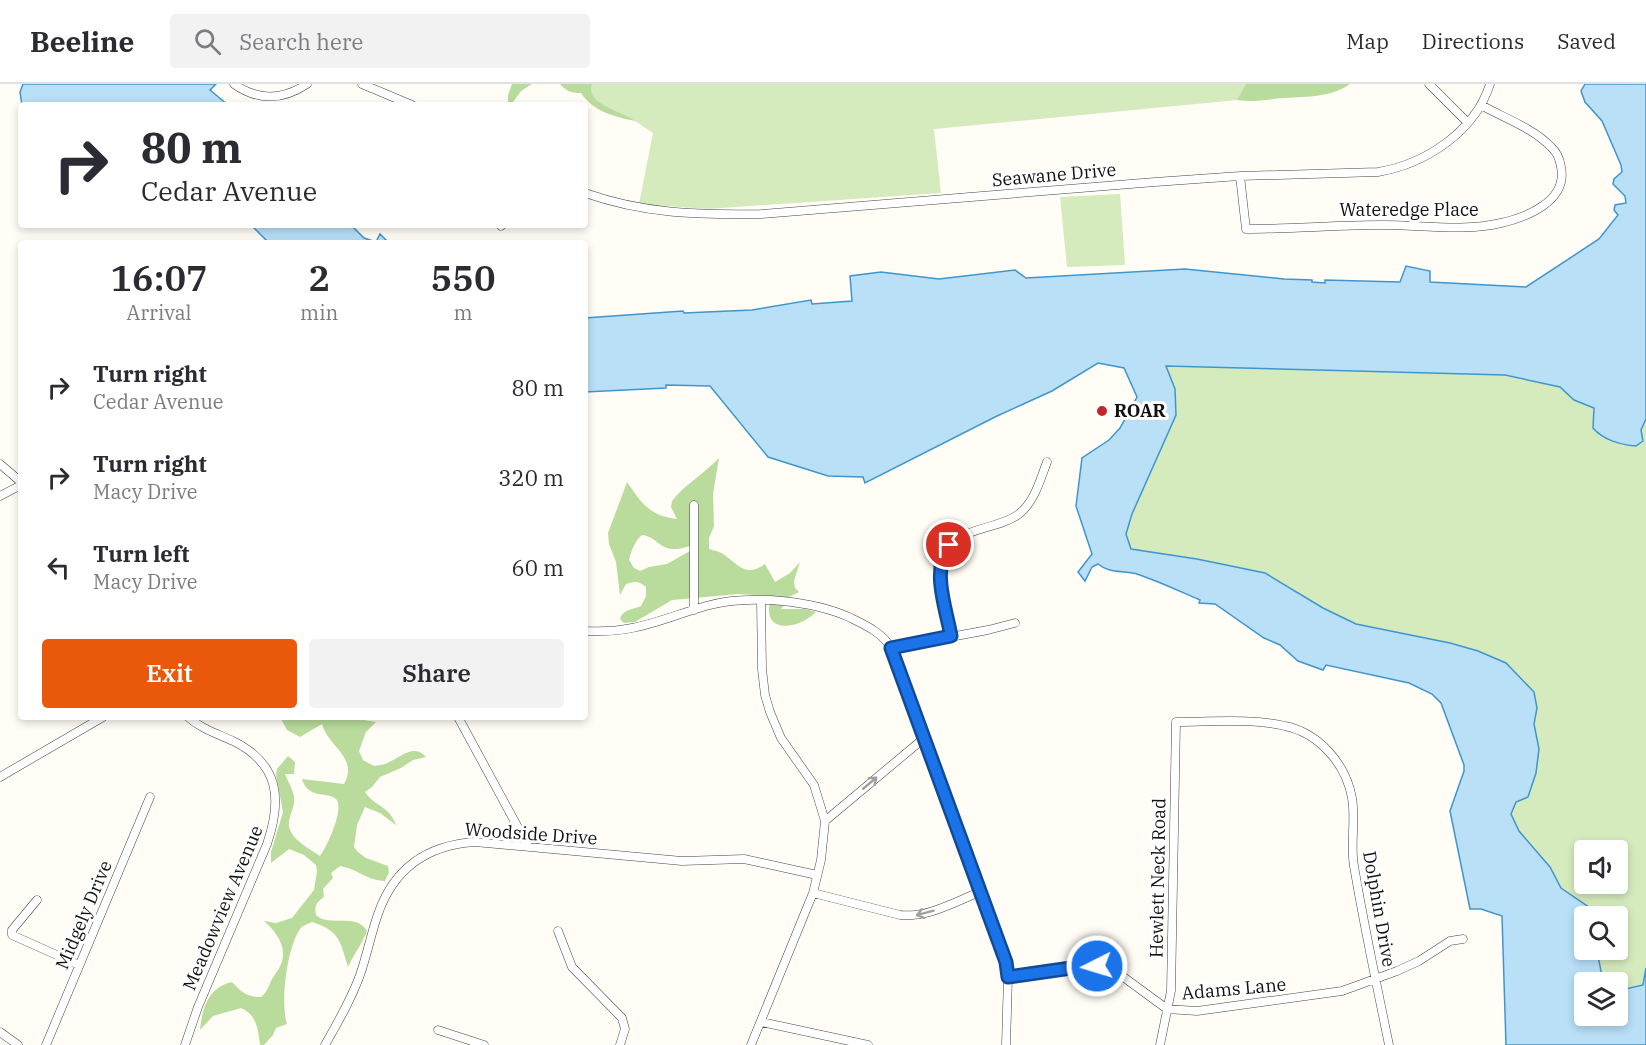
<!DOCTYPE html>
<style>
:root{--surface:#fff;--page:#f2f2f3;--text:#2b2b33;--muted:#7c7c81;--line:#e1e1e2;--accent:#ea580c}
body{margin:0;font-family:"IBM Plex Serif",serif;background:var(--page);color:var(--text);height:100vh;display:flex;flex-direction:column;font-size:22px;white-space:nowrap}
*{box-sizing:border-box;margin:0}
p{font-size:20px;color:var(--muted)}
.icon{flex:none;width:33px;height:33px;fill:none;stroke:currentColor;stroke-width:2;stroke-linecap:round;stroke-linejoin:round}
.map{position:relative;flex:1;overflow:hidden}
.panel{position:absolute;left:18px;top:156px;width:570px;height:480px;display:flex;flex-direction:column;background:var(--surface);border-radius:6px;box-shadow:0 3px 9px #0003}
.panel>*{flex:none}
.top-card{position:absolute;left:18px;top:18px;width:570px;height:126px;border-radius:6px;box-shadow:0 3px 9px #0003;background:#fff;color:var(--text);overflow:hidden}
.tools{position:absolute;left:1574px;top:756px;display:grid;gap:12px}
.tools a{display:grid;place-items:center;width:54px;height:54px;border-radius:6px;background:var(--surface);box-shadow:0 3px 9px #0003;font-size:30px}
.pin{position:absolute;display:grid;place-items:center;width:51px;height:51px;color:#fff;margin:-26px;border:3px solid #fff;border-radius:50%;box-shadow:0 2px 6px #0007}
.me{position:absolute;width:66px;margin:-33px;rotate:265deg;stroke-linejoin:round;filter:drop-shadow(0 0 4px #0008)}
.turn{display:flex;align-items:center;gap:21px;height:126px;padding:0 24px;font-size:27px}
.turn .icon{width:78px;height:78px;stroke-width:2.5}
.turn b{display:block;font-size:42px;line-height:51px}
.eta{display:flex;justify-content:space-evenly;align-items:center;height:102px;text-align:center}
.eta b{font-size:36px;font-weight:600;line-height:42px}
.cta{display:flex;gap:12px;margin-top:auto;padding:12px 24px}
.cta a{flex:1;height:69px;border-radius:6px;background:var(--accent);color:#fff;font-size:24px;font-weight:600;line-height:69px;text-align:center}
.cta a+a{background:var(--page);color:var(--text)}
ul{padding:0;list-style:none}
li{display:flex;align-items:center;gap:18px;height:90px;padding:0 24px}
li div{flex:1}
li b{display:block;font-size:22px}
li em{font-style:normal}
header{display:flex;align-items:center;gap:36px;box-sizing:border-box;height:84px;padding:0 30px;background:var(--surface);border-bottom:2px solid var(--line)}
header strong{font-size:28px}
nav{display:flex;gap:33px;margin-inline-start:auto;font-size:21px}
.search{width:420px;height:54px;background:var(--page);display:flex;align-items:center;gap:15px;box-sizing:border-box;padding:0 21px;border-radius:6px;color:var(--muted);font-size:22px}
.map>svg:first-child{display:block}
.green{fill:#d5ebbd;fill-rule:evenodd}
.forest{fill:#b9dc9c;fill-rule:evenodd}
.water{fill:#b9e0f7;stroke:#3f96cf;stroke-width:1.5}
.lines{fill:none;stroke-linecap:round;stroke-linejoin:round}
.minor-casing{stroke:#444;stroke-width:9}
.minor{stroke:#fff;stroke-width:8}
.oneway{stroke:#a0a0a0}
.route-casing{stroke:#114b97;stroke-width:15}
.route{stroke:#1a73e8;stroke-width:10}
.poi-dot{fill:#c4262e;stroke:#fff;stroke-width:2}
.labels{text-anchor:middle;stroke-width:6;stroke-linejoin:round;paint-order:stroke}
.street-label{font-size:18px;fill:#111;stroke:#fff}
.poi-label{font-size:18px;font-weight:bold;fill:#111;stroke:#fff;text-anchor:start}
</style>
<header>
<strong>Beeline</strong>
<div class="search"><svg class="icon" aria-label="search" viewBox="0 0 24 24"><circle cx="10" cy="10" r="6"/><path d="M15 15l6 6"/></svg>Search here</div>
<nav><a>Map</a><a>Directions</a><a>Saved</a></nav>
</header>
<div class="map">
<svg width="1646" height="961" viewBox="0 0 1646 961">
<rect width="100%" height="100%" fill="#fffdf5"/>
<!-- green -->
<path class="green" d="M 583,0 L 1284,0 L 1248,15 L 934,45 L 941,109 L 707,125 L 639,120 L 653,49 L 635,37 L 592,19 Z
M 1120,110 L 1125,181 L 1067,183 L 1060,113 Z
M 1166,282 L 1505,291 L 1560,303 L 1574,316 L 1594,324 L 1593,344 L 1600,352 L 1624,362 L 1641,346 L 1646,335 L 1646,884 L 1643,901 L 1617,907 L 1617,898 L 1602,898 L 1597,866 L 1617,866 L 1617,832 L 1596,832 L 1596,828 L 1561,804 L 1550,783 L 1519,747 L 1511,730 L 1539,665 L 1534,640 L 1537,624 L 1450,559 L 1356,540 L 1323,524 L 1265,489 L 1197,475 L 1131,465 L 1126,450 L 1175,305 ZM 1584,766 L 1617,766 L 1617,800 L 1584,800 Z"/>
<!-- forest -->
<path class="forest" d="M 512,0 L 532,0 L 521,7 L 511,21 L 508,21 L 508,11 Z
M 560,0 L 592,0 C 584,20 622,27 635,37 C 613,32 594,28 581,9 C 571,9 566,7 560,0 Z
M 1246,0 L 1350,0 C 1330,14 1308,12 1285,14 C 1268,15 1253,19 1237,16 Z
M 719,374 L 713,410 L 714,442 L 709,454 L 709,465 C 716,467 722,468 727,473 C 741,484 748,492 765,480 L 775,498 L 790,489 L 800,478 L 794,497 L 795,504 L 799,508 L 789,513 L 781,525 L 805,525 L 816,528 C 796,548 758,549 772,512 L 738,510 L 672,516 L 635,538 L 624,539 L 620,535 C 623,525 632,526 641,522 L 646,512 L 646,503 C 639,497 635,497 626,500 L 620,511 L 616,478 L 609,460 L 608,449 L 627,398 C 643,421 649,431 677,435 L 671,423 L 672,417 C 685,400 704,390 719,374 ZM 642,451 C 655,452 660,465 673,465 C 682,466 688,460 697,463 L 667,480 L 649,483 L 640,487 L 634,484 L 629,476 C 631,468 635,456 642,451 Z
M 280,633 L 345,633 L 376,638 L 366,648 L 359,667 L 363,676 L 374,682 C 379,681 385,681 389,678 C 401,673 414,659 426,673 L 413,676 L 401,684 L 380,693 L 372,703 L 365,708 C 376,724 389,721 396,741 L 380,729 L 365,723 L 357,741 L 354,763 L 358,768 L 366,774 L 388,782 L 389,788 L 385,797 C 365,796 358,785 340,782 L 331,789 L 333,794 L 323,805 L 324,813 C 317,818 314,821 316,831 C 330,844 356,828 367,847 C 362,860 354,870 348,883 C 340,857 340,847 312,838 C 308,840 303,841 300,845 C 287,864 280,919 287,940 L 276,944 L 273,951 L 264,961 L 260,961 C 258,945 257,931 241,924 L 213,932 L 200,946 C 202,925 208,903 232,898 C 241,908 247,913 261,913 C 267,908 268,904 271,897 C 274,891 279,886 281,880 C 288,864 276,847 264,837 L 276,839 L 292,834 L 314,806 L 317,787 L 316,781 L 304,771 L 289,765 L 271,779 L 271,768 L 283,728 L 276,691 L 277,685 L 288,672 L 295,678 L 294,690 L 285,690 C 288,698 293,705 294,713 C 295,722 291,728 289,737 C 286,753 310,765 320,772 C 327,763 345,724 336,715 C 328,707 308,716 302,695 L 344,700 C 359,673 328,663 322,640 L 300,653 L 287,646 Z"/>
<!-- water -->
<path class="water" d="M 23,0 L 216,0 L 210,6 L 228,21 L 22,21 L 20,8 Z
M 1585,0 L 1646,0 L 1646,335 L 1641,346 L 1643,357 L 1636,362 C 1621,361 1603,356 1593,344 L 1594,324 L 1574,316 L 1560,303 L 1505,291 L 1166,282 L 1175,305 L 1176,331 L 1132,430 L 1126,450 L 1131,465 L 1197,475 L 1265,489 L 1323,524 L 1356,540 L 1450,559 L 1478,567 L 1506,579 L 1534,608 L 1537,624 L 1534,640 L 1539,665 L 1536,689 L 1528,713 L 1516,718 L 1511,730 L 1519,747 L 1550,783 L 1561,804 L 1596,828 L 1596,832 L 1584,832 L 1584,866 L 1597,866 L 1603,898 L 1584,898 L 1584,932 L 1617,932 L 1617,907 L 1643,901 L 1646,884 L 1646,961 L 1506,961 L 1502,832 L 1481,825 L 1470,825 L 1450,727 L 1464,687 L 1464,681 L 1441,619 L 1432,610 L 1409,599 L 1326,581 L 1323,586 L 1298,577 L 1280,561 L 1264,554 L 1215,520 L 1199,519 L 1200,516 C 1179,507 1158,497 1137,490 C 1122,486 1110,490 1098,480 L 1092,483 L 1085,497 L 1078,488 L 1092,470 L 1076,422 L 1082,374 L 1109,356 L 1120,344 L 1137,313 L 1124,284 L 1098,279 L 1052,307 L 997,332 L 865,399 L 863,393 L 828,392 L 768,373 L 710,302 L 666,301 L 666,304 L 585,308 L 585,234 L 683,227 L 684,229 L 752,226 L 811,216 L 812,220 L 852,217 L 850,192 L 881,188 L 939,195 L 1015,186 L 1026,194 L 1185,185 L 1284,195 L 1312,196 L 1312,198 L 1325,199 L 1325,196 L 1400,198 L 1406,182 L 1430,187 L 1430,198 L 1526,203 L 1599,155 L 1618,131 L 1614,126 L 1615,121 L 1626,119 L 1625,112 L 1613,100 L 1614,95 L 1622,88 L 1621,81 L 1602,37 L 1585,18 L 1581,7 Z
M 251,141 L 351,141 L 364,154 L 376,158 L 380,150 L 389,159 L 269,159 Z"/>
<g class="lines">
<!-- minor casing -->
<g class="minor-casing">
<path id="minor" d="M 234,0 C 258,17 283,16 307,0
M 362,0 L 412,21
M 1429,0 L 1467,38
M 1240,92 L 1246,145 C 1292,145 1338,141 1383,141 C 1422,141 1463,148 1501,139 C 1527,133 1568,117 1561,83 C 1560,76 1557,68 1551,63 C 1533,44 1504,34 1481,21
M 585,109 C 645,130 698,131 761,130 L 1155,98 L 1240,92 L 1378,88 C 1425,80 1475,48 1490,0
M 501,142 L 502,141
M 0,380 L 21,398
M 0,412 L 21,401
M 694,526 L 694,421
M 585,547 C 634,550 661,535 706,522 C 747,510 812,516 851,534 C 865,541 883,549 891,564 L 1006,878 L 1008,893 L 1006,961
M 951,552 C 947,529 937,502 941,479 C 947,442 995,448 1019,430 C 1035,417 1040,396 1047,378
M 891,564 L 988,546 L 1015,539
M 458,633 L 528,762
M 0,693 L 103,633
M 825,737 L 923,655
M 813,809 L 900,831 C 928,834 954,818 980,808
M 37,816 L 12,846 L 12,851 L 79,881
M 558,847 L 572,883 L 622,934 L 625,945 L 620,961
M 1008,893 L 1085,882 L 1097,882 L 1118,889 L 1167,925 L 1197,927 L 1342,907 L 1397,887 L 1419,877 L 1450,857 L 1463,855
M 761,938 L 868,961
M 438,946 L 484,961
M 0,948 L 18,961
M 46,961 L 150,713
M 185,961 L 198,923 L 267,760 C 282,716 280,680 233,657 C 218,650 201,645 188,633
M 325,961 C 338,938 351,916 360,891 C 367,871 371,850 378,830 C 394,784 428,761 475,758 L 682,777 L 744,775 L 817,791
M 751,961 L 813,809 L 821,776 L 825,737 L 814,701 L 781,654 L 770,628 L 765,611 L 762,585 L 761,517
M 1160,961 L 1171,907 L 1176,638 C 1209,638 1253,634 1285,642 C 1319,649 1346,680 1352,714 C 1356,737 1350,760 1354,782 C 1364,842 1377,902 1389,961"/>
</g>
<!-- minor -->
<use href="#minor" class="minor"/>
</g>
<!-- one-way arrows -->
<defs><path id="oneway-shaft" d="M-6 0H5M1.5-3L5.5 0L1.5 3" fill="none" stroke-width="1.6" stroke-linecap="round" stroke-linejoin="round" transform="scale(1.5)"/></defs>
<g class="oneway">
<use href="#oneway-shaft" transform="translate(870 699) rotate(-40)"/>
<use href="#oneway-shaft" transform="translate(925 829) rotate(165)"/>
</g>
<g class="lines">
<!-- route casing -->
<g class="route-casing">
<path id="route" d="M 949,461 C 931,486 946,524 951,552 L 891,564 L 1006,878 L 1008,893 L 1085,882 L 1097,882"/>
</g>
<!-- route -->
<use href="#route" class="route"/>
</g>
<!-- markers -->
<circle class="poi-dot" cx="1102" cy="327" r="6"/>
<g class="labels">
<!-- street labels -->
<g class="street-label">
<text transform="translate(1054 91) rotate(-5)" y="6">Seawane Drive</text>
<text x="1409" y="132">Wateredge Place</text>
<text transform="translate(531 750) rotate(4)" y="6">Woodside Drive</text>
<text transform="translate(1158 794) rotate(-89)" y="6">Hewlett Neck Road</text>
<text transform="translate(223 824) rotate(-67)" y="6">Meadowview Avenue</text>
<text transform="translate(1379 825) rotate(80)" y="6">Dolphin Drive</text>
<text transform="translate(84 831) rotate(-67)" y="6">Midgely Drive</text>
<text transform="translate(1234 905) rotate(-5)" y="6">Adams Lane</text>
</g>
<!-- poi labels -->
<g class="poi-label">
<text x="1114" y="333">ROAR</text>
</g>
</g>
</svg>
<div class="tools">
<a><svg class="icon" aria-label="sound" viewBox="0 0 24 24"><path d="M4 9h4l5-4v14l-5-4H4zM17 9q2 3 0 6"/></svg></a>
<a><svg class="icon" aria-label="search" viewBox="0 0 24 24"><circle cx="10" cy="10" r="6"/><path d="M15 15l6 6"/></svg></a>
<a><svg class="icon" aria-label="layers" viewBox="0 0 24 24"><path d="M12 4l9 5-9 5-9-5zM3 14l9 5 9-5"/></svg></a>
</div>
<div class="pin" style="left:949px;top:461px;background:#d93025"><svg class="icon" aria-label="arrive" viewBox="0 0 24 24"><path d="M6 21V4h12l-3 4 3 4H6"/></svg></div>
<svg class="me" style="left:1097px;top:882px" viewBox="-20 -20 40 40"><circle r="17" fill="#1a73e8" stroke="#fff" stroke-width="3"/><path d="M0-11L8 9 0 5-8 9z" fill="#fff"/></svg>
<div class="top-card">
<div class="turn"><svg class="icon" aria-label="right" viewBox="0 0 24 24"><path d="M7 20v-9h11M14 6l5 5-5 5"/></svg><div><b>80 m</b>Cedar Avenue</div></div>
</div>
<section class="panel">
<div class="eta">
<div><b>16:07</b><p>Arrival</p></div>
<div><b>2</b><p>min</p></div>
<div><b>550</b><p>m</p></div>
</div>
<ul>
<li><svg class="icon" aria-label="right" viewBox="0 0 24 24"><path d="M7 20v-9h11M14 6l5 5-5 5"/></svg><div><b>Turn right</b><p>Cedar Avenue</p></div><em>80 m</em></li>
<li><svg class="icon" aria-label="right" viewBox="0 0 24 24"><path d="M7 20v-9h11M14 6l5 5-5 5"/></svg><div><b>Turn right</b><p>Macy Drive</p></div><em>320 m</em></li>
<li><svg class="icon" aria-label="left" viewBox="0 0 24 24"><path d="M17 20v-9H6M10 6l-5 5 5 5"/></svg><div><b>Turn left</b><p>Macy Drive</p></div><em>60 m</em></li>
</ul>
<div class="cta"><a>Exit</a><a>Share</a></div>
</section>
</div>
